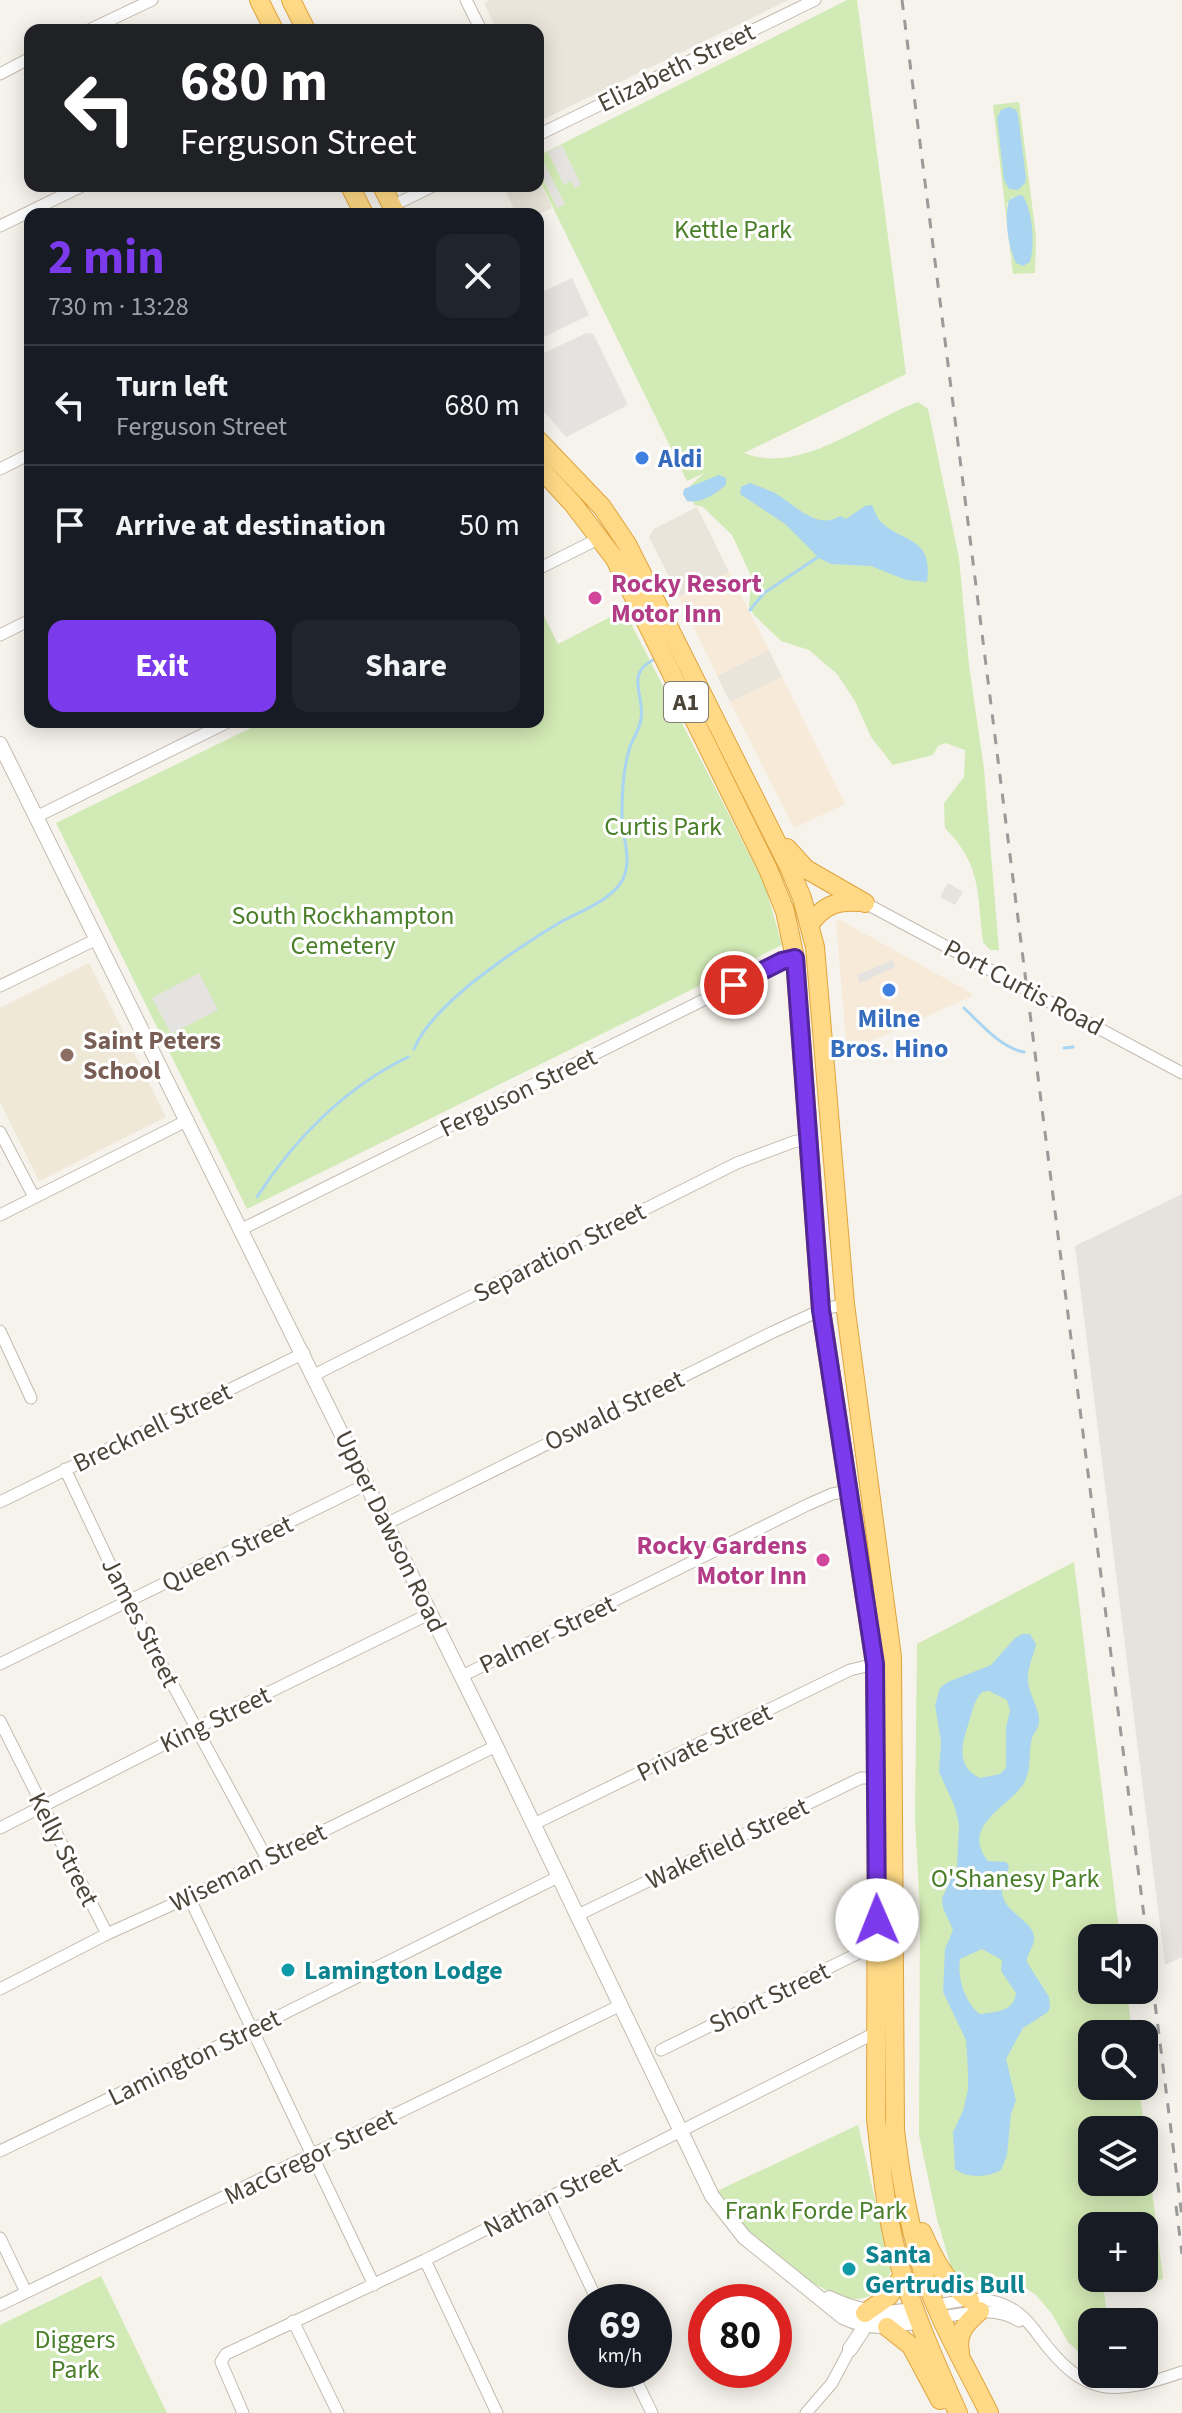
<!DOCTYPE html>
<meta charset="utf-8">
<style>
:root{--surface:#171b24;--page:#20242c;--text:#f1f3f6;--muted:#9ea1a6;--line:#363941;--accent:#7c3aed}
body{margin:0;font-family:"Source Sans 3",sans-serif;background:var(--page);color:var(--text);height:100vh;display:flex;flex-direction:column;font-size:30px;white-space:nowrap}
*{box-sizing:border-box;margin:0}
p{font-size:26px;color:var(--muted)}
.icon{flex:none;width:44px;height:44px;fill:none;stroke:currentColor;stroke-width:2;stroke-linecap:round;stroke-linejoin:round}
.map{position:relative;flex:1;overflow:hidden}
.details{position:absolute;left:24px;top:208px;width:520px;height:520px;display:flex;flex-direction:column;background:var(--surface);border-radius:16px;box-shadow:0 4px 20px #0003}
.details>*{flex:none}
.banner{position:absolute;left:24px;top:24px;width:520px;height:168px;border-radius:16px;box-shadow:0 4px 20px #0003;background:#202124;color:#fff;overflow:hidden}
.fabs{position:absolute;left:1078px;top:1924px;display:grid;gap:16px}
.fabs a{display:grid;place-items:center;width:80px;height:80px;border-radius:16px;background:var(--surface);box-shadow:0 4px 20px #0003;font-size:40px}
.speed{position:absolute;left:568px;top:2284px;display:flex;gap:16px;font-size:40px;font-weight:700;text-align:center}
.speed>*{display:grid;place-content:center;width:104px;height:104px;border-radius:50%;background:var(--surface);box-shadow:0 4px 20px #0003;line-height:1}
.speed small{font-size:20px;font-weight:400}
.speed .limit{border:12px solid #d22;background:#fff;color:#111}
.pin{position:absolute;display:grid;place-items:center;width:68px;height:68px;color:#fff;margin:-34px;border:4px solid #fff;border-radius:50%;box-shadow:0 2px 8px #0007}
.me{position:absolute;width:88px;margin:-44px;rotate:359deg;stroke-linejoin:round;filter:drop-shadow(0 0 6px #0008)}
.turn{display:flex;align-items:center;gap:28px;height:168px;padding:0 24px;font-size:36px}
.turn .icon{width:104px;height:104px;stroke-width:2.5}
.turn b{display:block;font-size:56px;line-height:68px}
.round{display:grid;place-items:center;flex:none;width:84px;height:84px;border-radius:16px;background:var(--page)}
.headline{display:flex;align-items:center;justify-content:space-between;height:136px;padding:0 24px}
h1{font-size:48px;font-weight:700;line-height:60px;color:var(--accent)}
.primary-button{display:flex;gap:16px;margin-top:auto;padding:16px 24px}
.primary-button a{flex:1;height:92px;border-radius:16px;background:var(--accent);color:#fff;font-size:32px;font-weight:700;line-height:92px;text-align:center}
.primary-button a+a{background:var(--page);color:var(--text)}
ul{padding:0;list-style:none}
li{display:flex;align-items:center;gap:24px;height:120px;padding:0 24px;border-top:2px solid var(--line)}
li div{flex:1}
li b{display:block;font-size:30px}
li em{font-style:normal}
.map>svg:first-child{display:block}
.residential{fill:#eae5da}
.commercial{fill:#f7ead8}
.industrial{fill:#e6e2dd}
.education{fill:#efe8d6}
.green{fill:#d2eab5;fill-rule:evenodd}
.parking{fill:#e5e3e0}
.water{fill:#a9d4f2;fill-rule:evenodd}
.lines{fill:none;stroke-linecap:round;stroke-linejoin:round}
.stream{stroke:#a9d4f2;stroke-width:3}
.minor-casing{stroke:#c2bbae;stroke-width:13}
.tertiary-casing{stroke:#c2bbae;stroke-width:16}
.trunk-casing{stroke:#e0a43c;stroke-width:20}
.minor{stroke:#fff;stroke-width:11}
.tertiary{stroke:#fff;stroke-width:14}
.trunk{stroke:#ffd985;stroke-width:18}
.rail{stroke:#9a9a9a;stroke-width:3;stroke-dasharray:10 10;stroke-linecap:butt}
.route-casing{stroke:#51269a;stroke-width:20}
.route{stroke:#7c3aed;stroke-width:14}
.shop-dot{fill:#3f7fe0;stroke:#fff;stroke-width:3}
.hotel-dot{fill:#d1479c;stroke:#fff;stroke-width:3}
.education-dot{fill:#8d6e63;stroke:#fff;stroke-width:3}
.culture-dot{fill:#0f9aa8;stroke:#fff;stroke-width:3}
.labels{text-anchor:middle;stroke-width:6;stroke-linejoin:round;paint-order:stroke}
.shield{fill:#fff;stroke:#817c74;stroke-width:2}
.shield-label{font-size:24px;font-weight:bold;fill:#4b4439}
.street-label{font-size:26px;fill:#4b4439;stroke:#fff}
.park-label{font-size:26px;fill:#4a7f2a;stroke:#fff}
.shop-label{font-size:26px;font-weight:bold;fill:#366cbe;stroke:#fff;text-anchor:start}
.hotel-label{font-size:26px;font-weight:bold;fill:#b23c85;stroke:#fff;text-anchor:start}
.education-label{font-size:26px;font-weight:bold;fill:#785e54;stroke:#fff;text-anchor:start}
.culture-label{font-size:26px;font-weight:bold;fill:#0d838f;stroke:#fff;text-anchor:start}
</style>
<div class="map">
<svg width="1182" height="2413" viewBox="0 0 1182 2413">
<rect width="100%" height="100%" fill="#f6f3ec"/>
<!-- residential -->
<path class="residential" d="M 490,0 L 789,0 L 542,120 L 538,112 L 538,30 L 497,30 L 484,3 Z
M 538,178 L 552,208 L 538,215 L 516,214 L 503,186 L 538,186 Z
M 697,507 L 729,572 L 679,597 L 649,537 L 654,529 Z
M 769,650 L 782,677 L 730,702 L 717,676 Z"/>
<!-- commercial -->
<path class="commercial" d="M 729,572 L 769,650 L 717,676 L 679,597 Z
M 782,677 L 845,804 L 794,828 L 730,702 Z
M 840,920 L 971,993 L 972,996 L 847,1052 L 836,922 Z"/>
<!-- industrial -->
<path class="industrial" d="M 948,883 L 963,892 L 955,905 L 940,897 Z
M 1182,1194 L 1182,1957 L 1165,1965 L 1075,1246 Z"/>
<!-- education -->
<path class="education" d="M 89,963 L 166,1117 L 39,1181 L 0,1102 L 0,1008 Z"/>
<!-- green -->
<path class="green" d="M 847,0 L 857,0 L 906,374 L 744,453 C 800,476 867,420 918,402 L 928,409 L 959,558 L 969,665 L 984,769 L 999,950 L 990,950 L 983,942 C 977,893 982,866 945,828 L 944,803 L 964,777 L 965,750 L 945,743 L 938,746 L 933,755 L 893,765 L 871,737 L 855,701 L 837,674 L 809,650 L 781,641 L 754,615 L 749,606 L 752,578 L 732,535 L 703,507 L 694,505 L 691,485 L 704,473 L 687,481 L 538,177 L 538,156 Z
M 1019,102 L 1036,236 L 1035,273 L 1013,274 L 993,105 ZM 1013,196 L 1013,260 L 1007,210 L 1007,204 Z
M 538,604 L 558,644 L 624,610 L 765,885 L 782,945 L 247,1209 L 56,823 L 263,722 L 538,722 Z
M 1074,1562 L 1120,1938 L 1092,1938 L 1092,1990 L 1127,1990 L 1132,2034 L 1092,2034 L 1092,2086 L 1139,2086 L 1163,2279 L 1104,2292 L 1108,2322 L 1092,2322 L 1092,2360 L 1086,2359 L 1068,2342 L 1052,2314 L 1036,2295 L 1021,2285 L 977,2281 L 959,2276 L 951,2267 L 937,2219 L 919,2135 L 920,1912 L 915,1819 L 917,1644 ZM 1092,2130 L 1144,2130 L 1144,2182 L 1092,2182 ZM 1092,2226 L 1144,2226 L 1144,2278 L 1092,2278 Z
M 858,2125 L 891,2270 L 885,2288 C 876,2294 867,2298 856,2299 C 823,2299 760,2246 738,2222 C 730,2213 724,2201 717,2191 Z
M 101,2276 L 167,2413 L 0,2413 L 0,2325 Z"/>
<!-- parking -->
<path class="parking" d="M 562,145 L 581,184 L 575,188 L 571,181 L 564,185 L 548,152 Z
M 540,155 L 565,204 L 557,208 L 538,169 L 538,156 Z
M 572,278 L 589,315 L 538,340 L 538,294 Z
M 586,333 L 593,334 L 596,339 L 628,405 L 566,437 L 538,405 L 538,356 Z
M 892,960 L 895,967 L 860,983 L 857,975 Z
M 199,973 L 218,1010 L 171,1034 L 152,998 Z"/>
<!-- water -->
<path class="water" d="M 1009,107 L 1016,110 L 1018,114 L 1026,178 L 1025,183 L 1018,190 L 1009,189 L 1004,180 L 997,118 L 1001,110 Z
M 1019,195 L 1023,196 C 1033,212 1035,244 1030,262 L 1023,266 L 1016,263 C 1008,247 1004,217 1009,200 Z
M 719,475 L 726,478 L 726,485 C 715,494 701,504 687,501 L 683,494 L 684,489 Z
M 750,483 C 758,486 767,489 775,493 C 794,504 817,531 840,516 L 846,519 L 865,506 L 872,505 C 875,511 876,517 881,522 C 904,544 933,536 927,582 L 906,580 L 871,566 L 831,564 L 819,558 L 785,524 L 740,494 L 741,487 Z
M 1022,1634 L 1030,1634 L 1036,1644 C 1034,1656 1027,1667 1028,1680 C 1028,1694 1040,1708 1039,1722 C 1039,1727 1034,1733 1032,1738 C 1028,1753 1032,1767 1025,1781 C 1015,1804 958,1824 988,1861 L 1006,1862 L 1009,1866 C 1008,1874 1002,1882 1002,1891 C 1002,1912 1034,1921 1034,1937 C 1035,1946 1027,1953 1027,1962 L 1049,1997 L 1050,2007 L 1048,2012 L 1023,2028 L 1006,2059 L 1016,2100 L 1011,2114 L 1007,2155 L 1001,2170 C 988,2178 966,2178 955,2169 L 953,2132 L 963,2111 L 968,2090 L 968,2073 L 966,2040 L 943,1992 L 945,1949 L 953,1930 L 943,1908 L 942,1898 L 957,1867 L 959,1825 L 955,1807 L 939,1772 L 941,1741 L 935,1705 L 940,1688 L 948,1682 L 991,1665 L 1014,1639 ZM 989,1691 L 1007,1700 L 1010,1710 L 1006,1728 L 1006,1768 L 1000,1774 L 980,1778 C 955,1766 962,1743 969,1722 C 973,1710 973,1702 982,1692 ZM 982,1949 L 1002,1960 L 1001,1971 L 1016,1993 C 1014,2012 995,2012 980,2014 C 965,2003 957,1977 960,1959 Z"/>
<g class="lines">
<!-- stream -->
<path class="stream" d="M 750,610 L 764,593 L 818,557
M 964,1008 C 981,1024 1001,1048 1024,1052
M 1064,1048 L 1073,1047
M 414,1049 C 433,1003 516,949 559,923 C 578,912 613,900 623,879 C 633,858 621,835 622,813 C 622,791 623,768 630,747 C 633,738 640,729 641,719 C 645,696 625,674 653,660
M 257,1197 C 294,1139 346,1087 408,1057"/>
<!-- minor casing -->
<g class="minor-casing">
<path id="minor" d="M 466,0 L 481,30
M 89,30 L 152,0
M 0,74 L 30,58
M 538,135 L 815,0
M 392,206 L 433,186
M 0,226 L 82,186
M 0,469 L 30,454
M 538,569 L 600,538
M 0,635 L 30,620
M 36,817 L 228,722
M 865,903 L 1182,1073
M 0,986 L 97,939
M 0,1132 L 34,1197
M 0,1215 L 188,1120
M 242,1229 L 782,961 L 795,958
M 0,1331 L 31,1398
M 314,1375 L 737,1163 L 793,1142 L 807,1139
M 65,1469 L 128,1602 L 266,1857
M 0,1502 L 304,1353
M 386,1524 L 773,1332 L 821,1310 L 845,1304
M 0,1664 L 367,1484
M 462,1676 L 807,1505 L 832,1494 L 848,1491
M 0,1721 L 107,1934
M 534,1824 L 850,1670 L 875,1664
M 0,1828 L 196,1728 L 431,1613
M 189,1897 L 374,2285
M 578,1915 L 861,1778 L 877,1778
M 0,1989 L 107,1934 L 189,1897 L 496,1746
M 661,2050 L 877,1944
M 0,2151 L 251,2030 L 560,1876
M 548,2197 L 598,2302
M 0,2238 L 26,2292
M 425,2260 L 497,2413
M 0,2305 L 619,2006
M 937,2305 C 955,2302 974,2297 992,2301 C 1014,2306 1026,2318 1039,2336 C 1085,2398 1113,2396 1182,2372
M 941,2317 C 969,2313 994,2306 1019,2321
M 293,2321 L 338,2413
M 631,2370 L 652,2413
M 243,2413 L 221,2362 L 226,2354 L 425,2260 L 875,2033
M 806,2413 L 832,2383 L 850,2349"/>
</g>
<!-- tertiary casing -->
<g class="tertiary-casing">
<path id="tertiary" d="M 0,744 L 496,1746 L 712,2196 L 744,2237 L 843,2317 C 870,2330 891,2327 919,2321
M 829,2298 C 859,2312 882,2316 914,2309
M 850,2349 L 862,2331 L 864,2317"/>
</g>
<!-- trunk casing -->
<g class="trunk-casing">
<path id="trunk" d="M 259,0 L 274,30
M 291,0 L 306,30
M 350,186 L 364,214
M 382,186 L 396,214
M 538,440 L 602,507 L 627,544 L 789,867 L 802,898 L 815,947 L 845,1304 L 892,1657 L 895,2130 C 900,2175 908,2219 920,2262 C 935,2315 965,2364 989,2413
M 538,466 L 573,504 L 615,559 L 768,869 L 785,911 L 795,958 L 821,1310 L 875,1664 L 877,1778 L 876,2119 C 882,2172 887,2225 903,2276 C 918,2323 938,2368 958,2413
M 787,848 L 806,869 L 865,903
M 809,925 C 823,906 836,900 858,902
M 922,2232 C 934,2259 946,2283 970,2300
M 865,2313 L 889,2296 L 903,2275
M 887,2327 L 911,2346 L 940,2400
M 960,2352 C 956,2333 966,2323 980,2311"/>
</g>
<!-- minor -->
<use href="#minor" class="minor"/>
<!-- tertiary -->
<use href="#tertiary" class="tertiary"/>
<!-- trunk -->
<use href="#trunk" class="trunk"/>
<!-- rail -->
<path class="rail" d="M 902,0 L 1182,2217
M 1176,2206 L 1182,2254"/>
</g>
<g class="lines">
<!-- route casing -->
<g class="route-casing">
<path id="route" d="M 734,985 L 782,961 L 795,958 L 821,1310 L 875,1664 L 877,1920"/>
</g>
<!-- route -->
<use href="#route" class="route"/>
</g>
<!-- markers -->
<g class="shop-dot">
<circle cx="642" cy="458" r="8"/>
<circle cx="889" cy="990" r="8"/>
</g>
<g class="hotel-dot">
<circle cx="595" cy="598" r="8"/>
<circle cx="823" cy="1560" r="8"/>
</g>
<circle class="education-dot" cx="67" cy="1055" r="8"/>
<g class="culture-dot">
<circle cx="288" cy="1970" r="8"/>
<circle cx="849" cy="2269" r="8"/>
</g>
<g class="labels">
<!-- shield labels -->
<rect class="shield" x="664" y="682" width="44" height="40" rx="6"/>
<g class="shield-label">
<text x="686" y="710">A1</text>
</g>
<!-- street labels -->
<g class="street-label">
<text transform="translate(676 67) rotate(-26)" y="9">Elizabeth Street</text>
<text transform="translate(1024 987) rotate(28)" y="9">Port Curtis Road</text>
<text transform="translate(518 1092) rotate(-26)" y="9">Ferguson Street</text>
<text transform="translate(559 1252) rotate(-27)" y="9">Separation Street</text>
<text transform="translate(614 1410) rotate(-26)" y="9">Oswald Street</text>
<text transform="translate(152 1427) rotate(-26)" y="9">Brecknell Street</text>
<text transform="translate(391 1531) rotate(64)" y="9">Upper Dawson Road</text>
<text transform="translate(227 1553) rotate(-26)" y="9">Queen Street</text>
<text transform="translate(141 1622) rotate(63)" y="9">James Street</text>
<text transform="translate(547 1634) rotate(-26)" y="9">Palmer Street</text>
<text transform="translate(215 1719) rotate(-26)" y="9">King Street</text>
<text transform="translate(704 1742) rotate(-26)" y="9">Private Street</text>
<text transform="translate(727 1843) rotate(-26)" y="9">Wakefield Street</text>
<text transform="translate(64 1849) rotate(63)" y="9">Kelly Street</text>
<text transform="translate(248 1867) rotate(-26)" y="9">Wiseman Street</text>
<text transform="translate(769 1997) rotate(-26)" y="9">Short Street</text>
<text transform="translate(194 2057) rotate(-26)" y="9">Lamington Street</text>
<text transform="translate(310 2156) rotate(-26)" y="9">MacGregor Street</text>
<text transform="translate(552 2196) rotate(-27)" y="9">Nathan Street</text>
</g>
<!-- park labels -->
<g class="park-label">
<text x="733" y="238">Kettle Park</text>
<text x="663" y="835">Curtis Park</text>
<text x="343" y="924">South Rockhampton<tspan x="343" dy="30">Cemetery</tspan></text>
<text x="1015" y="1887">O'Shanesy Park</text>
<text x="816" y="2219">Frank Forde Park</text>
<text x="75" y="2348">Diggers<tspan x="75" dy="30">Park</tspan></text>
</g>
<!-- shop labels -->
<g class="shop-label">
<text x="658" y="467">Aldi</text>
<text x="889" y="1027" text-anchor="middle">Milne<tspan x="889" dy="30">Bros. Hino</tspan></text>
</g>
<!-- hotel labels -->
<g class="hotel-label">
<text x="611" y="592">Rocky Resort<tspan x="611" dy="30">Motor Inn</tspan></text>
<text x="807" y="1554" text-anchor="end">Rocky Gardens<tspan x="807" dy="30">Motor Inn</tspan></text>
</g>
<!-- education labels -->
<g class="education-label">
<text x="83" y="1049">Saint Peters<tspan x="83" dy="30">School</tspan></text>
</g>
<!-- culture labels -->
<g class="culture-label">
<text x="304" y="1979">Lamington Lodge</text>
<text x="865" y="2263">Santa<tspan x="865" dy="30">Gertrudis Bull</tspan></text>
</g>
</g>
</svg>
<div class="fabs">
<a><svg class="icon" aria-label="sound" viewBox="0 0 24 24"><path d="M4 9h4l5-4v14l-5-4H4zM17 9q2 3 0 6"/></svg></a>
<a><svg class="icon" aria-label="search" viewBox="0 0 24 24"><circle cx="10" cy="10" r="6"/><path d="M15 15l6 6"/></svg></a>
<a><svg class="icon" aria-label="layers" viewBox="0 0 24 24"><path d="M12 4l9 5-9 5-9-5zM3 14l9 5 9-5"/></svg></a>
<a>+</a>
<a>−</a>
</div>
<div class="speed"><div>69<small>km/h</small></div><div class="limit">80</div></div>
<div class="pin" style="left:734px;top:985px;background:#d93025"><svg class="icon" aria-label="arrive" viewBox="0 0 24 24"><path d="M6 21V4h12l-3 4 3 4H6"/></svg></div>
<svg class="me" style="left:877px;top:1920px" viewBox="-20 -20 40 40"><circle r="19" fill="#fff"/><path d="M0-13L10 11 0 6-10 11z" fill="#7c3aed"/></svg>
<div class="banner">
<div class="turn"><svg class="icon" aria-label="left" viewBox="0 0 24 24"><path d="M17 20v-9H6M10 6l-5 5 5 5"/></svg><div><b>680 m</b>Ferguson Street</div></div>
</div>
<section class="details">
<div class="headline"><div><h1>2 min</h1><p>730 m · 13:28</p></div><a class="round"><svg class="icon" aria-label="close" viewBox="0 0 24 24"><path d="M6 6l12 12M18 6L6 18"/></svg></a></div>
<ul>
<li><svg class="icon" aria-label="left" viewBox="0 0 24 24"><path d="M17 20v-9H6M10 6l-5 5 5 5"/></svg><div><b>Turn left</b><p>Ferguson Street</p></div><em>680 m</em></li>
<li><svg class="icon" aria-label="arrive" viewBox="0 0 24 24"><path d="M6 21V4h12l-3 4 3 4H6"/></svg><div><b>Arrive at destination</b></div><em>50 m</em></li>
</ul>
<div class="primary-button"><a>Exit</a><a>Share</a></div>
</section>
</div>
